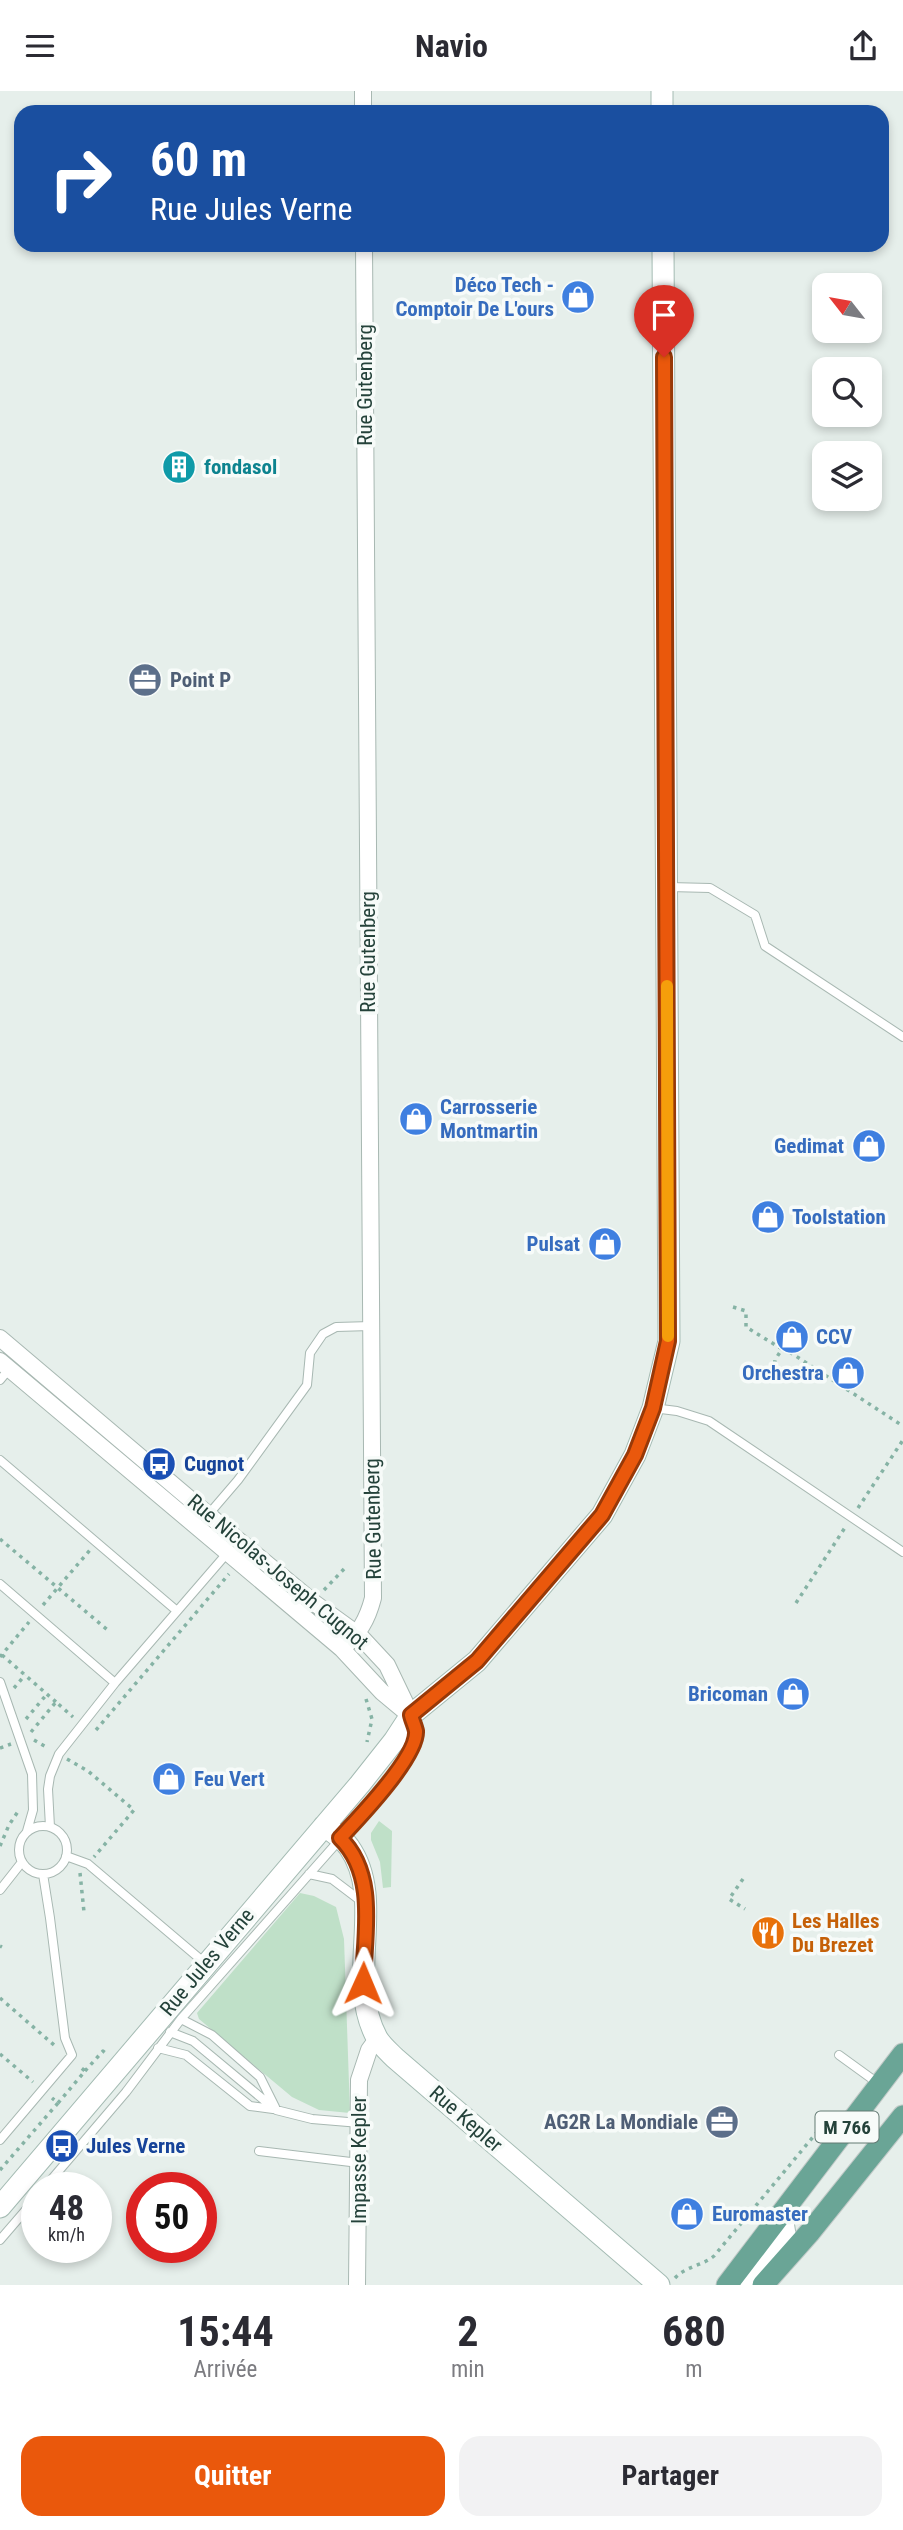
<!DOCTYPE html>
<html lang="fr">
<meta charset="utf-8">
<style>
:root{--surface:#fff;--page:#f2f2f3;--text:#2b2b33;--muted:#7c7c81;--accent:#ea580c}
body{margin:0;font-family:"Roboto Condensed",sans-serif;background:var(--page);color:var(--text);height:100vh;display:flex;flex-direction:column;font-size:26px;white-space:nowrap}
*{box-sizing:border-box;margin:0}
p{font-size:23px;color:var(--muted)}
.icon{flex:none;width:38px;height:38px;fill:none;stroke:currentColor;stroke-width:2;stroke-linecap:round;stroke-linejoin:round}
.map{position:relative;height:2194px;overflow:hidden}
.panel{display:flex;flex-direction:column;background:var(--surface);flex:1}
.panel>*{flex:none}
.hud{position:absolute;left:14px;top:14px;width:875px;height:147px;border-radius:21px;box-shadow:0 4px 10px #0003;background:#1a4fa0;color:#fff;overflow:hidden}
.needle{width:46px;rotate:301deg}
.fabs{position:absolute;left:812px;top:182px;display:grid;gap:14px}
.fabs a{display:grid;place-items:center;width:70px;height:70px;border-radius:14px;background:var(--surface);box-shadow:0 4px 10px #0003;font-size:35px}
.speed{position:absolute;left:21px;top:2081px;display:flex;gap:14px;font-size:35px;font-weight:700;text-align:center}
.speed>*{display:grid;place-content:center;width:91px;height:91px;border-radius:50%;background:var(--surface);box-shadow:0 4px 10px #0003;line-height:1}
.speed small{font-size:18px;font-weight:400}
.speed .limit{border:10px solid #d22;background:#fff;color:#111}
.pin{position:absolute;display:grid;place-items:center;width:60px;height:60px;color:#fff;margin:-72px -30px;border-radius:50% 50% 50% 0;rotate:-45deg;box-shadow:0 0 7px #0007}
.pin .icon{rotate:45deg}
.me{position:absolute;width:77px;margin:-38px;rotate:1deg;stroke-linejoin:round;filter:drop-shadow(0 0 5px #0008)}
.turn{display:flex;align-items:center;gap:24px;height:147px;padding:0 21px;font-size:32px}
.turn .icon{width:91px;height:91px;stroke-width:2.5}
.turn b{display:block;font-size:49px;line-height:60px}
.eta{display:flex;justify-content:space-evenly;align-items:center;height:119px;text-align:center}
.eta b{font-size:42px;font-weight:700;line-height:49px}
.primary-button{display:flex;gap:14px;margin-top:auto;padding:14px 21px}
.primary-button a{flex:1;height:80px;border-radius:21px;background:var(--accent);color:#fff;font-size:28px;font-weight:700;line-height:80px;text-align:center}
.primary-button a+a{background:var(--page);color:var(--text)}
header{display:flex;justify-content:space-between;align-items:center;height:91px;padding:0 21px;background:var(--surface);font-size:32px;font-weight:700}
.map>svg:first-child{display:block}
.green{fill:#bfe0c8}
.lines{fill:none;stroke-linecap:round;stroke-linejoin:round}
.service-casing{stroke:#a8b8b2;stroke-width:10}
.minor-casing{stroke:#a8b8b2;stroke-width:18}
.secondary-casing{stroke:#a4bbb3;stroke-width:23}
.primary-casing{stroke:#c2cac8;stroke-width:23}
.path{stroke:#86b3a5;stroke-width:3.5;stroke-dasharray:3.5 5;stroke-linecap:butt}
.service{stroke:#fff;stroke-width:8}
.minor{stroke:#fff;stroke-width:16}
.secondary{stroke:#fff;stroke-width:21}
.primary{stroke:#6aa596;stroke-width:21}
.route-casing{stroke:#983908;stroke-width:18}
.route{stroke:#ea580c;stroke-width:12}
.slow{stroke:#f59e0b;stroke-width:12}
.labels{text-anchor:middle;stroke-width:7;stroke-linejoin:round;paint-order:stroke}
.shield{fill:#f7fbf9;stroke:#637a73;stroke-width:2}
.shield-label{font-size:19px;font-weight:bold;fill:#24423a}
.shop-label{font-size:21px;font-weight:bold;fill:#366cbe;stroke:#f7fbf9;text-anchor:end}
.street-label{font-size:21px;fill:#24423a;stroke:#f7fbf9}
.culture-label{font-size:21px;font-weight:bold;fill:#0d838f;stroke:#f7fbf9;text-anchor:start}
.service-label{font-size:21px;font-weight:bold;fill:#4e5e75;stroke:#f7fbf9;text-anchor:start}
.transit-label{font-size:21px;font-weight:bold;fill:#164399;stroke:#f7fbf9;text-anchor:start}
.food-label{font-size:21px;font-weight:bold;fill:#c56008;stroke:#f7fbf9;text-anchor:start}
</style>
<header><svg class="icon" aria-label="menu" viewBox="0 0 24 24"><path d="M4 6h16M4 12h16M4 18h16"/></svg>Navio<svg class="icon" aria-label="share" viewBox="0 0 24 24"><path d="M12 15V3M7 8l5-5 5 5M5 13v7h14v-7"/></svg></header>
<div class="map">
<svg width="903" height="2194" viewBox="0 0 903 2194">
<rect width="100%" height="100%" fill="#e6efeb"/>
<!-- green -->
<path class="green" d="M 379,1730 L 392,1740 L 391,1796 L 383,1797 L 380,1771 L 371,1749 L 371,1742 Z
M 300,1802 L 314,1805 L 336,1816 L 344,1848 L 350,2022 L 319,2019 L 292,2006 L 199,1928 L 197,1922 Z"/>
<g class="lines">
<!-- service casing -->
<g class="service-casing">
<path id="service" d="M 669,796 L 710,797 L 755,824 L 765,855 L 903,946
M 0,1289 L 10,1277
M 653,1317 L 677,1320 L 709,1330 L 903,1461
M 0,1369 L 177,1520
M 208,1424 L 238,1389 L 307,1294 L 310,1262 L 323,1243 L 336,1236 L 371,1235
M 0,1493 L 115,1592
M 0,1591 L 32,1683 L 33,1719 L 27,1740
M19 1759a24 24 0 1 1 48 0a24 24 0 1 1-48 0Z
M 50,1736 L 48,1698 L 50,1685 L 59,1663 L 115,1592 L 229,1460
M 66,1765 L 88,1773 L 206,1873
M 309,1783 L 332,1788 L 361,1810
M 0,1799 L 22,1771
M 181,1928 L 212,1944 L 260,1986 L 275,2016
M 170,1941 L 193,1950 L 276,2019 L 312,2028 L 360,2032
M 158,1957 L 186,1964 L 250,2015 L 273,2018
M 839,1964 L 879,1993
M 0,2049 L 72,1964 L 65,1947 L 50,1827 L 43,1783
M 259,2060 L 359,2072
M 45,2096 L 126,2001 L 181,1928 L 373,1711 L 412,1659 L 416,1641 L 411,1627
M 0,2149 L 37,2106"/>
</g>
<!-- minor casing -->
<g class="minor-casing">
<path id="minor" d="M 363,0 L 363,21
M 0,1247 L 237,1448 L 313,1511 L 360,1545 L 387,1574 L 411,1624
M 0,1270 L 342,1558 L 382,1601 L 406,1621
M 342,1558 C 359,1542 367,1530 373,1507 L 364,154
M 357,2194 L 359,1989 L 369,1959 L 377,1948"/>
</g>
<!-- secondary casing -->
<g class="secondary-casing">
<path id="secondary" d="M 662,0 L 662,21
M 324,1735 C 333,1741 343,1747 349,1756 C 387,1810 344,1887 377,1947 C 381,1954 389,1961 395,1967 L 659,2194
M 0,2116 L 360,1693 L 394,1650 L 411,1624 L 477,1570 L 602,1424 L 635,1364 L 653,1317 L 669,1250 L 663,154
M 751,2194 L 786,2150 L 782,2124"/>
</g>
<!-- primary casing -->
<g class="primary-casing">
<path id="primary" d="M 727,2194 L 903,1963
M 763,2194 L 810,2141 L 903,2025"/>
</g>
<!-- path -->
<path class="path" d="M 733,1216 L 746,1220 L 746,1236 L 782,1258 L 775,1269 L 774,1276
M 782,1258 L 785,1258 L 903,1335
M 858,1417 L 903,1349
M 0,1448 L 110,1541
M 324,1499 L 344,1478
M 796,1512 L 846,1435
M 43,1514 L 90,1459
M 2,1564 L 56,1611
M 0,1566 L 29,1531
M 14,1597 L 25,1584
M 366,1608 L 372,1628 L 367,1651
M 26,1628 L 47,1603
M 96,1639 L 229,1483
M 31,1641 L 56,1611 L 73,1626
M 34,1649 L 48,1657
M 0,1657 L 11,1653
M 67,1668 L 88,1680 L 134,1719 L 94,1766
M 0,1755 L 9,1734 L 19,1719
M 80,1782 L 84,1821
M 743,1788 L 729,1808 L 745,1818
M 0,1855 L 2,1856
M 0,1907 L 54,1954
M 0,1963 L 33,1991
M 85,1980 L 103,1960 L 108,1964
M 58,2012 L 85,1980 L 79,1975
M 0,2079 L 58,2012 L 52,2007
M 675,2187 C 686,2175 702,2175 714,2165 L 823,2034"/>
<!-- service -->
<use href="#service" class="service"/>
<!-- minor -->
<use href="#minor" class="minor"/>
<!-- secondary -->
<use href="#secondary" class="secondary"/>
<!-- primary -->
<use href="#primary" class="primary"/>
</g>
<g class="lines">
<!-- route casing -->
<g class="route-casing">
<path id="route" d="M 363,1892 C 364,1845 378,1784 340,1747 C 358,1728 418,1665 416,1640 C 415,1635 412,1629 411,1624 L 477,1570 L 602,1424 L 635,1364 L 653,1317 L 668,1250 L 664,266"/>
</g>
<!-- route -->
<use href="#route" class="route"/>
<!-- slow -->
<path class="slow" d="M 667,895 L 668,1245"/>
</g>
<!-- icons -->
<defs>
<g id="shop-disc" transform="scale(1.75)"><circle r="9.5" fill="#3f7fe0" stroke="#f7fbf9"/><path d="M-5-2.5h2.3a2.7 3.5 0 0 1 5.4 0H5L5.5 6h-11ZM-1.5-2.5h3a1.5 2.3 0 0 0-3 0Z" fill="#fff"/></g>
<g id="building-disc" transform="scale(1.75)"><circle r="9.5" fill="#0f9aa8" stroke="#f7fbf9"/><path d="M-4-6H4V6H1V3H-1V6H-4ZM-2.5-4.3h1.7v1.8h-1.7ZM.8-4.3h1.7v1.8H.8ZM-2.5-1h1.7V.8h-1.7ZM.8-1h1.7V.8H.8Z" fill="#fff"/></g>
<g id="office-disc" transform="scale(1.75)"><circle r="9.5" fill="#5c6f8a" stroke="#f7fbf9"/><path d="M-6-3h4V-5.5h4V-3h4V5H-6ZM-1-4.5V-3h2v-1.5ZM-6 0V1H6V0Z" fill="#fff"/></g>
<g id="bus-disc" transform="scale(1.75)"><circle r="9.5" fill="#1a4fb4" stroke="#f7fbf9"/><path d="M-5-6H5V4H4V6H2V4H-2V6H-4V4H-5ZM-3.5-4V0h7V-4ZM-3.5 1.2v1.5H-2V1.2ZM2 1.2v1.5H3.5V1.2Z" fill="#fff"/></g>
<g id="restaurant-disc" transform="scale(1.75)"><circle r="9.5" fill="#e8710a" stroke="#f7fbf9"/><path d="M-5-6h1v4h1v-4h1v4h1v-4h1v5L-1.5 .5V6h-2V.5L-5-1ZM5-6V6H3V1.5H1.5Q1.5-4 5-6Z" fill="#fff"/></g>
</defs>
<g fill-rule="evenodd">
<use href="#shop-disc" x="578" y="206"/>
<use href="#building-disc" x="179" y="376"/>
<use href="#office-disc" x="145" y="589"/>
<use href="#shop-disc" x="416" y="1028"/>
<use href="#shop-disc" x="869" y="1055"/>
<use href="#shop-disc" x="768" y="1126"/>
<use href="#shop-disc" x="605" y="1153"/>
<use href="#shop-disc" x="792" y="1246"/>
<use href="#shop-disc" x="848" y="1282"/>
<use href="#bus-disc" x="159" y="1373"/>
<use href="#shop-disc" x="793" y="1603"/>
<use href="#shop-disc" x="169" y="1688"/>
<use href="#restaurant-disc" x="768" y="1842"/>
<use href="#office-disc" x="722" y="2031"/>
<use href="#bus-disc" x="62" y="2055"/>
<use href="#shop-disc" x="687" y="2123"/>
</g>
<g class="labels">
<!-- shield labels -->
<rect class="shield" x="815.5" y="2020.5" width="63" height="31" rx="5"/>
<g class="shield-label">
<text x="847" y="2043">M 766</text>
</g>
<!-- shop labels -->
<g class="shop-label">
<text x="554" y="201">Déco Tech -<tspan x="554" dy="24">Comptoir De L'ours</tspan></text>
<text x="440" y="1023" text-anchor="start">Carrosserie<tspan x="440" dy="24">Montmartin</tspan></text>
<text x="844" y="1062">Gedimat</text>
<text x="792" y="1133" text-anchor="start">Toolstation</text>
<text x="580" y="1160">Pulsat</text>
<text x="816" y="1253" text-anchor="start">CCV</text>
<text x="824" y="1289">Orchestra</text>
<text x="768" y="1610">Bricoman</text>
<text x="194" y="1695" text-anchor="start">Feu Vert</text>
<text x="712" y="2130" text-anchor="start">Euromaster</text>
</g>
<!-- street labels -->
<g class="street-label">
<text transform="translate(365 294) rotate(-90)" y="7">Rue Gutenberg</text>
<text transform="translate(368 861) rotate(-90)" y="7">Rue Gutenberg</text>
<text transform="translate(373 1428) rotate(-91)" y="7">Rue Gutenberg</text>
<text transform="translate(278 1481) rotate(40)" y="7">Rue Nicolas-Joseph Cugnot</text>
<text transform="translate(207 1871) rotate(-50)" y="7">Rue Jules Verne</text>
<text transform="translate(466 2028) rotate(41)" y="7">Rue Kepler</text>
<text transform="translate(359 2069) rotate(-90)" y="7">Impasse Kepler</text>
</g>
<!-- culture labels -->
<g class="culture-label">
<text x="204" y="383">fondasol</text>
</g>
<!-- service labels -->
<g class="service-label">
<text x="170" y="596">Point P</text>
<text x="698" y="2038" text-anchor="end">AG2R La Mondiale</text>
</g>
<!-- transit labels -->
<g class="transit-label">
<text x="184" y="1380">Cugnot</text>
<text x="86" y="2062">Jules Verne</text>
</g>
<!-- food labels -->
<g class="food-label">
<text x="792" y="1837">Les Halles<tspan x="792" dy="24">Du Brezet</tspan></text>
</g>
</g>
</svg>
<div class="fabs">
<a><svg class="needle" viewBox="-14 -14 28 28"><path d="M0-13l5 13h-10z" fill="#e53935"/><path d="M0 13l5-13h-10z" fill="#7c7c81"/></svg></a>
<a><svg class="icon" aria-label="search" viewBox="0 0 24 24"><circle cx="10" cy="10" r="6"/><path d="M15 15l6 6"/></svg></a>
<a><svg class="icon" aria-label="layers" viewBox="0 0 24 24"><path d="M12 4l9 5-9 5-9-5zM3 14l9 5 9-5"/></svg></a>
</div>
<div class="speed"><div>48<small>km/h</small></div><div class="limit">50</div></div>
<div class="pin" style="left:664px;top:266px;background:#d93025"><svg class="icon" aria-label="arrive" viewBox="0 0 24 24"><path d="M6 21V4h12l-3 4 3 4H6"/></svg></div>
<svg class="me" style="left:363px;top:1892px" viewBox="-20 -20 40 40"><path d="M0-17L14 15 0 8-14 15z" fill="#ea580c" stroke="#fff" stroke-width="4"/></svg>
<div class="hud">
<div class="turn"><svg class="icon" aria-label="right" viewBox="0 0 24 24"><path d="M7 20v-9h11M14 6l5 5-5 5"/></svg><div><b>60 m</b>Rue Jules Verne</div></div>
</div>
</div>
<section class="panel">
<div class="eta">
<div><b>15:44</b><p>Arrivée</p></div>
<div><b>2</b><p>min</p></div>
<div><b>680</b><p>m</p></div>
</div>
<div class="primary-button"><a>Quitter</a><a>Partager</a></div>
</section>
